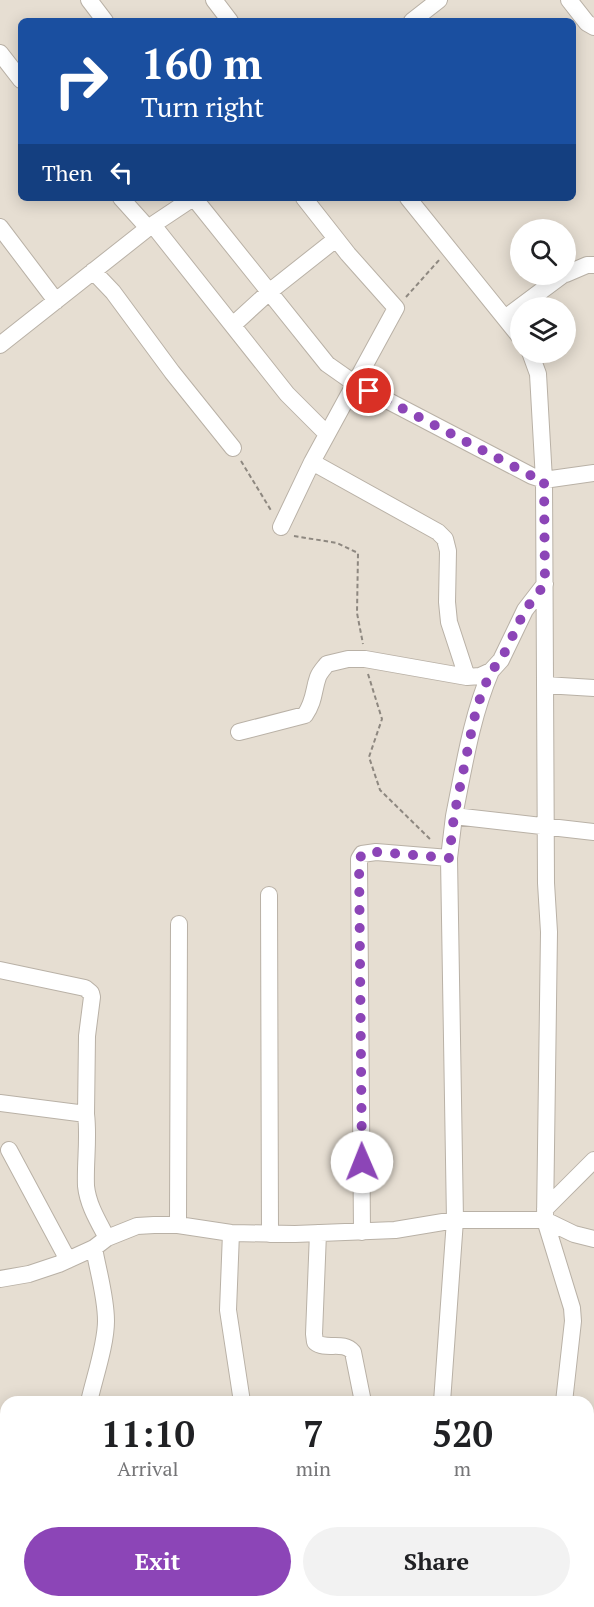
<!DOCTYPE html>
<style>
:root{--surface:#fff;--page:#f2f2f2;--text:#202124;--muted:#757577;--accent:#8c45b7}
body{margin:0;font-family:"PT Serif",serif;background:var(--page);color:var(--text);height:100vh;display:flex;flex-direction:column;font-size:22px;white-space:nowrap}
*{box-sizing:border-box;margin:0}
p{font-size:20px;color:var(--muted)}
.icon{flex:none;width:33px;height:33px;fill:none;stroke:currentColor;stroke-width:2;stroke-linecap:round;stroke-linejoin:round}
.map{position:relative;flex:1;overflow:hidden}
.panel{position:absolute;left:0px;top:1396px;width:594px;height:212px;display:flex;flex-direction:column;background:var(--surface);border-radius:18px 18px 0 0;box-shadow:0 3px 15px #0003}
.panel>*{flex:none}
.top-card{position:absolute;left:18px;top:18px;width:558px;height:183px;border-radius:9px;box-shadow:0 3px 15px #0003;background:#1a4fa0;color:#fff;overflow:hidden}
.fabs{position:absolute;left:510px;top:219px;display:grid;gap:12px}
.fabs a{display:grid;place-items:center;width:66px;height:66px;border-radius:50%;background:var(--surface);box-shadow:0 3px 15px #0003;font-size:30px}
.pin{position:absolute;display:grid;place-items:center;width:51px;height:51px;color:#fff;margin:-26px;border:3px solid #fff;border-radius:50%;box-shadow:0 2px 6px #0007}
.me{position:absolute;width:66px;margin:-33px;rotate:359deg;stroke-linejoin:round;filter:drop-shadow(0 0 4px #0008)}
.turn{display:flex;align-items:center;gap:21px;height:126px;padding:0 24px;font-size:27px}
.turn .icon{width:78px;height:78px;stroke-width:2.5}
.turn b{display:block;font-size:42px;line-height:51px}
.then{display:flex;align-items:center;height:57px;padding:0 24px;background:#0003;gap:12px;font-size:22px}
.eta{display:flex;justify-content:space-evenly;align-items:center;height:102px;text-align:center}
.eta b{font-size:36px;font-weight:600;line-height:42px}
.cta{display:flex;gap:12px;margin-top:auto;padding:12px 24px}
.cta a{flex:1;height:69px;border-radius:36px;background:var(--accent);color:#fff;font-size:24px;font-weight:600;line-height:69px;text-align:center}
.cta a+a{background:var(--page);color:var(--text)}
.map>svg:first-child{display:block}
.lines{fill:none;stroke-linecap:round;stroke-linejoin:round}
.minor-casing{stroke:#b9b1a6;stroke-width:18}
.path{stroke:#8e8880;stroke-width:2;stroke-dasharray:4.5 3;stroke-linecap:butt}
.minor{stroke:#fff;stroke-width:16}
.route{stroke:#8c45b7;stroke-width:10;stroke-dasharray:0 18}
</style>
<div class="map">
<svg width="594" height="1607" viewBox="0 0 594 1607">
<rect width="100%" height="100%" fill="#e6ded2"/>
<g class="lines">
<!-- minor casing -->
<g class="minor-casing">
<path id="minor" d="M 89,0 L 105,21
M 214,0 L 230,21
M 569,0 L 587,23 L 594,27
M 412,21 L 439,0
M 0,53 L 21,80
M 121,198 L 148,228
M 194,198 L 327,364 L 354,383 L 532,476 L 544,480 L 594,473
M 408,198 L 520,337
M 153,225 L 287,394 L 327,434
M 0,227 L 56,301
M 93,271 L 113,292 L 172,372 L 233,448
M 566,274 L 587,265 L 594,265
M 505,318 L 564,274
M 233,325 L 269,292 L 336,239
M 0,345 L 148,228 L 193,198
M 530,352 L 538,374 L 544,480 L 546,883 L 549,932 L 545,1220 L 572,1308 L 573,1321 L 564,1402
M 312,462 L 438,532 L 445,539 L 448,551 L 447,602 L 449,622 L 467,677
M 281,527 L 312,462 L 396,308 L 348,254 L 304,198
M 545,685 L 594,688
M 239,732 L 305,715 C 315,700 313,691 318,677 C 320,672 324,668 327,664 L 348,659 L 365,659 L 467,677 L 480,676 L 491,671 L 501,660 L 525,610 L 545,584
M 454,816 C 464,767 471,718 491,671
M 269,895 L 270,1234
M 0,970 L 85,988 L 91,993 L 92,997 L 87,1036 L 86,1114
M 0,1103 L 86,1114 C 89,1138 85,1162 86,1186 C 88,1205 98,1221 107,1238
M 9,1150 L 68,1260
M 545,1209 L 594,1160
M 178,1225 L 179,924
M 362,1232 L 359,859 L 362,854 L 376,852 L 449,858
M 231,1233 L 228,1310 L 242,1402
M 318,1233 L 314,1334 L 315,1342 C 326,1351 343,1340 353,1352 L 363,1402
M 0,1279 L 29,1274 L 59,1264 L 94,1248 L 107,1238 L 137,1226 L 154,1225 L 178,1225 L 231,1233 L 295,1234 L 395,1230 L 455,1220 L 545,1220 L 574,1234 L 594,1239
M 89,1402 C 94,1379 106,1345 106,1321 C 106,1297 98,1271 94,1248
M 442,1402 L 455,1220 L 449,858 L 454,816 L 594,832
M 0,1517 L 6,1519
M 191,1602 L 191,1607
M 44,1607 L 45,1602
M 442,1607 L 442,1602
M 559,1607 L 560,1602"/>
</g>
<!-- path -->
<path class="path" d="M 406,297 L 440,259
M 241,461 L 272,512
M 294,536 L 337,543 L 358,553 L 357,613 L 363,644
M 368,674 L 382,719 L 369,757 L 380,790 L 432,841"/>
<!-- minor -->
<use href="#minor" class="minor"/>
</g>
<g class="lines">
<!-- route -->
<path class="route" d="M 362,1162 L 359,860 L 362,854 L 376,852 L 449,858 L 454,816 L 474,719 L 481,695 L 491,671 L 501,660 L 525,610 L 545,584 L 544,480 L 532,476 L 369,391"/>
</g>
</svg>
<div class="fabs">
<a><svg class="icon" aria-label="search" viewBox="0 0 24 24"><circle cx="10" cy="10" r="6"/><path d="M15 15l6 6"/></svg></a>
<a><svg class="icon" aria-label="layers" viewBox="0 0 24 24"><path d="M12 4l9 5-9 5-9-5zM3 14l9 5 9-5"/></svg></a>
</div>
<div class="pin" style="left:369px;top:391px;background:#d93025"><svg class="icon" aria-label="arrive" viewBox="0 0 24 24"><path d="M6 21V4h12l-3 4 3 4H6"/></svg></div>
<svg class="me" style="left:362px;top:1162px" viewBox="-20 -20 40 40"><circle r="19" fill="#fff"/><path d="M0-13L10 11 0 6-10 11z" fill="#8c45b7"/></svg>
<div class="top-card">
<div class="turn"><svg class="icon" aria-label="right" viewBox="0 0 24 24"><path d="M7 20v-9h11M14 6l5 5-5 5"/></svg><div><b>160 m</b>Turn right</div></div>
<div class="then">Then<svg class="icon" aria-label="left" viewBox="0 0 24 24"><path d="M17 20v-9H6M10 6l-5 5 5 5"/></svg></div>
</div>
<section class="panel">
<div class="eta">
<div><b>11:10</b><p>Arrival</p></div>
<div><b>7</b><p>min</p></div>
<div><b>520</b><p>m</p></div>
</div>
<div class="cta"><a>Exit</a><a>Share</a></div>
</section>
</div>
